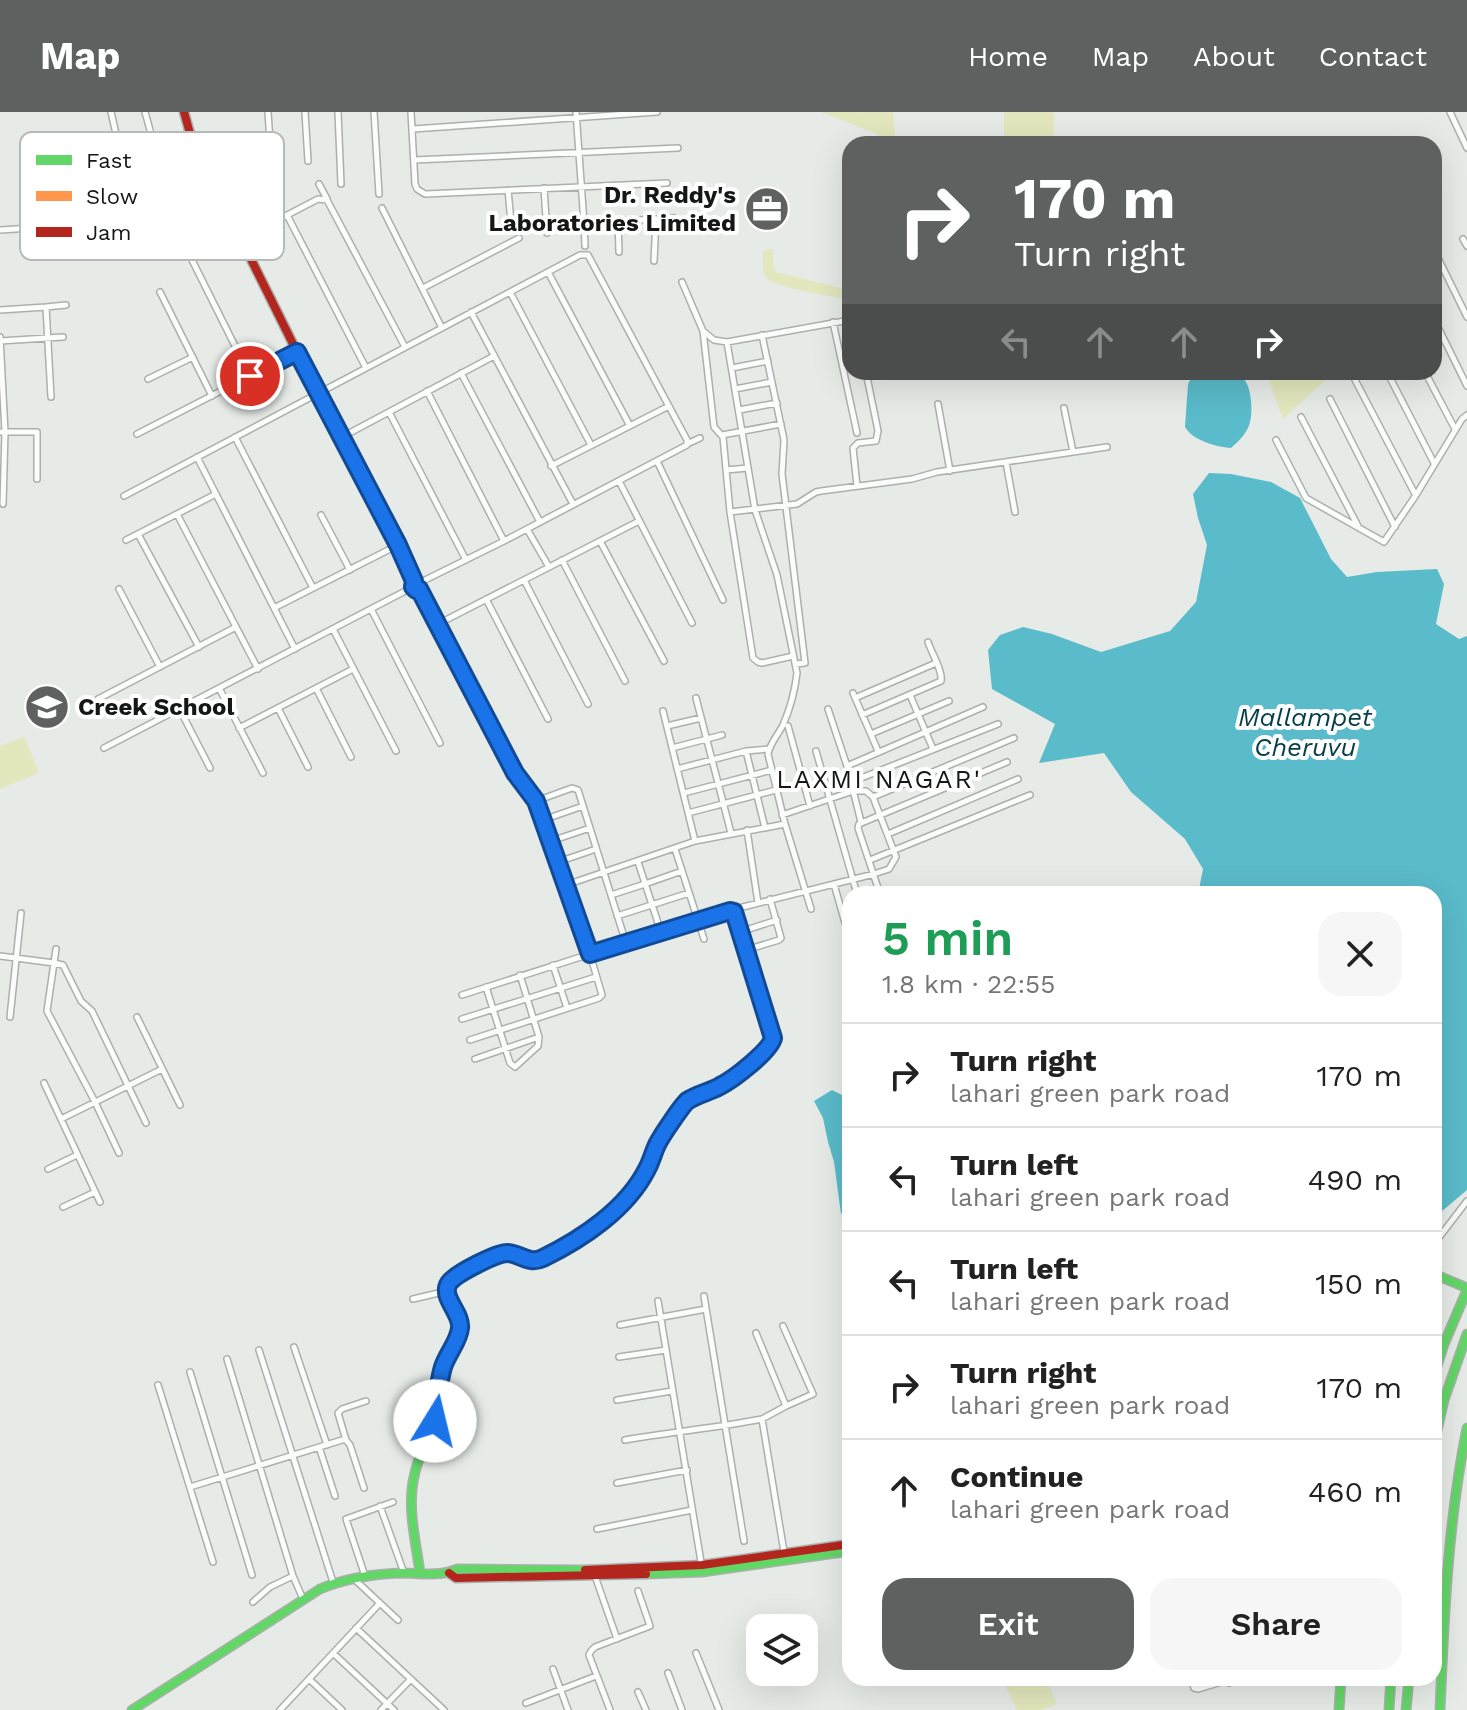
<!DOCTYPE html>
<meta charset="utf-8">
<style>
:root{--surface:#fff;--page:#f6f6f6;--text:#222;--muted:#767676;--line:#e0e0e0;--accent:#5e615f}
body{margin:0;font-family:"Work Sans",sans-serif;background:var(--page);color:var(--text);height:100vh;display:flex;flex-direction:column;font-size:30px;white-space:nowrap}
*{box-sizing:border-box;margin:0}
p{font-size:26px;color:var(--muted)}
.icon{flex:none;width:44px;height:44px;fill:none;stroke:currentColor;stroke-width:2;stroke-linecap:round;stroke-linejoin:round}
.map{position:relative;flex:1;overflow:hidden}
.details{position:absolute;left:842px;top:774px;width:600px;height:800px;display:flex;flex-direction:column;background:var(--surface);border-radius:24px;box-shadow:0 8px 32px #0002}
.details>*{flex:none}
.hud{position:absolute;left:842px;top:24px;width:600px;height:244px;border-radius:24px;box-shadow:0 8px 32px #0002;background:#5e615f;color:#fff;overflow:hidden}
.fabs{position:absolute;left:746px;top:1502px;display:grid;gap:16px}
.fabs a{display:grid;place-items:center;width:72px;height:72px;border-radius:16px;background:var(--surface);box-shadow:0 8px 32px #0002;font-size:40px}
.pin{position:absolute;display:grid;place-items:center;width:68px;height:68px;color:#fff;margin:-34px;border:4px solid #fff;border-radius:50%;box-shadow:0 2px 8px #0007}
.me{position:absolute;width:88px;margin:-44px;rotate:9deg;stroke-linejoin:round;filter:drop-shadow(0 0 6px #0008)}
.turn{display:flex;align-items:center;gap:28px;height:168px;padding:0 40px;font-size:36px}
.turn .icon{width:104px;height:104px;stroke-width:2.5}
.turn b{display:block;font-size:56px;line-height:68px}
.lanes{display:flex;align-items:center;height:76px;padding:0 40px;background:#0003;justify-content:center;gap:40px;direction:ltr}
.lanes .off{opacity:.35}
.round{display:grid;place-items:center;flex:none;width:84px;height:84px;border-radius:24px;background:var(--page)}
.summary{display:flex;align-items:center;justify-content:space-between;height:136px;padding:0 40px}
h1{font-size:48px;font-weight:600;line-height:60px;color:#1e9e55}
.button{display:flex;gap:16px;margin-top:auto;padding:16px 40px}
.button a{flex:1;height:92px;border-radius:24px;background:var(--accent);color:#fff;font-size:32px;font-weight:600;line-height:92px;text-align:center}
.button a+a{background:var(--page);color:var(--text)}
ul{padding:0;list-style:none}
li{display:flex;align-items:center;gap:24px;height:104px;padding:0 40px;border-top:2px solid var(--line)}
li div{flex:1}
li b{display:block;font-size:30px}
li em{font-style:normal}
header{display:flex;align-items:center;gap:48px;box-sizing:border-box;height:112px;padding:0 40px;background:var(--accent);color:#fff}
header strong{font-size:38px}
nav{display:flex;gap:44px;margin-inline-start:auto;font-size:28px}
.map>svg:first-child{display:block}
.green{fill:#e2e7bd}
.water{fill:#5abbca}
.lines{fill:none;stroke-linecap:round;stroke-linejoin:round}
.street-casing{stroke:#acb0ad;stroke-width:8}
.fast-casing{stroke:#acb0ad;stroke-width:11}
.slow-casing{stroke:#acb0ad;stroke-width:11}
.jam-casing{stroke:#acb0ad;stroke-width:11}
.street{stroke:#fbfcfc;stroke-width:5}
.fast{stroke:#63d668;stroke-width:8}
.slow{stroke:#ff974d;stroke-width:8}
.jam{stroke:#b3261e;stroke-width:8}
.route-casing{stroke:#114b97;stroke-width:20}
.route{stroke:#1a73e8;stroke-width:14}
.labels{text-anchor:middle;stroke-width:8;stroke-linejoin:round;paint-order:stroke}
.poi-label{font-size:24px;font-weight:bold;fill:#141715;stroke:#fff;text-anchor:end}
.water-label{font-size:26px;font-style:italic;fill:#043e48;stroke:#fff}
.neighbourhood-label{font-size:26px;letter-spacing:2px;fill:#141715;stroke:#fff}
.key{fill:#fff;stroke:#b8b9b9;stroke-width:2}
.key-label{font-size:22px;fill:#141715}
</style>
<header>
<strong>Map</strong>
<nav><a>Home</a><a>Map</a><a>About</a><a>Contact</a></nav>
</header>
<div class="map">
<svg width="1467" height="1598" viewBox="0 0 1467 1598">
<rect width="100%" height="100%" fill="#e6ebe8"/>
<!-- green -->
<path class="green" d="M 821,0 L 893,0 L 896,32 L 883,32 L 880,25 L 875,21 Z
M 1004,0 L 1054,0 L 1054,32 L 1004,32 Z
M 773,137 L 773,152 L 776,160 L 845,177 L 850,176 L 850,188 C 835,184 770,176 765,164 C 762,157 763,145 763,138 Z
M 1266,260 L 1334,260 L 1283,307 Z
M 24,625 L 39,661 L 0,677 L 0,634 Z
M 1002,1566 L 1045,1566 L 1057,1592 L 1041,1598 L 1017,1598 Z"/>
<!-- water -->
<path class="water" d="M 1201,260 C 1213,260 1228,257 1239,263 C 1252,269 1253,298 1250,310 C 1248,320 1239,329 1231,336 C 1216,335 1192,328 1185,315 L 1188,272 L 1193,262 Z
M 1209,361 L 1231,362 L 1271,370 L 1300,386 L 1331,447 L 1347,465 L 1377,460 L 1437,457 L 1444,472 L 1436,512 L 1459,527 L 1467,524 L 1467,1078 L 1441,1100 L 1434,1099 L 1434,782 L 1198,782 L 1203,757 L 1185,727 L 1131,680 L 1104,641 L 1039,651 L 1055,612 L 992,577 L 988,538 L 1000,523 L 1023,515 L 1052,522 L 1101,540 L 1170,519 L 1196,490 L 1207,433 L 1198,406 L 1193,382 Z
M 832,978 L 850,987 L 850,1098 L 841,1102 L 834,1050 L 828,1030 L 823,1006 L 814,989 Z"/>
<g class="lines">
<!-- street casing -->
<g class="street-casing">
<path id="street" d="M 111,0 L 116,22
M 145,0 L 153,29
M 268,0 L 271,45
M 305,0 L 308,49
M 338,0 L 341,72
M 374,0 L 379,82
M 411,0 L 415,72 L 417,77 L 425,82 L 667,71
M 576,0 L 584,111 L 674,106
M 1450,0 L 1467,36
M 413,17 L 657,0
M 192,31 L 269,25
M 414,48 L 678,36
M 319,72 L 327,87
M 544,76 L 547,121
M 508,78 L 511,110
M 220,88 L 178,109 L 175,114 L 250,264
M 382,96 L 442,216
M 287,103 L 366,256
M 618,110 L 619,140
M 584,111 L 585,134
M 0,118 L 78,113
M 241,127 L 318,87 L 327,88 L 405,235
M 1463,127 L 1467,134
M 1439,148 L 1467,205
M 654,149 L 656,107
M 548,160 L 630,314
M 682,170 L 703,219 L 714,228 L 727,230 L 850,208
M 423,176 L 519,126
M 160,180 L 212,284
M 510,180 L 591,333
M 46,195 L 66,193
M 0,198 L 46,195 L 51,285
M 471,200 L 573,392
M 1434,207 L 1467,274
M 833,210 L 857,321
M 703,219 L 714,315 L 723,325 L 730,400 L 753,546 L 758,550 L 762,551 L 793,544
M 762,223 L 784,328 L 782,362 L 805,551 L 795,552
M 0,225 L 5,320 L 3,392
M 0,229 L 63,225
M 727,230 L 755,398 L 777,463 L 797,561 C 795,578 790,597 783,613 C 778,623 770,631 768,642 L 785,712 L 811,797
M 732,256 L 768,249
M 1387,260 L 1434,351
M 1425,260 L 1455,317
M 461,261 L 540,410
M 1353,264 L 1415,382
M 148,267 L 193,245
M 735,277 L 772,270
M 427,279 L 504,429
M 1330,287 L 1395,415
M 938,292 L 950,359
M 1064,296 L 1073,340
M 739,298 L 777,291
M 389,300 L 466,448
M 1301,305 L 1359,416
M 0,320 L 37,320 L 37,367
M 137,322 L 297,240
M 722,323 L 781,312
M 235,325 L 313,476
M 342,325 L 494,244
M 1276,328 L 1306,386 L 1384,430 L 1416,383 L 1462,307 L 1467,303
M 687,332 L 700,326
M 197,345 L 295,537
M 657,349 L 723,488
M 1006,350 L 1015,400
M 551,354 L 669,294
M 726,358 L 748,356
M 619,369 L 692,511
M 857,374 L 853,336 L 858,331 L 876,329 L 878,319 L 866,260
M 124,384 L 580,143 L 588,143 L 687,328 L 687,333 L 504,429 L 421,470
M 730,400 L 797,392 L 816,380 L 821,379 L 912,367 L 937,360 L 1107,335
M 177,402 L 258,557
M 321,403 L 350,458
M 527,417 L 549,455
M 138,422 L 199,535
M 126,428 L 216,382
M 600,429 L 664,549
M 562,448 L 625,569
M 524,468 L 588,592
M 119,477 L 160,555
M 486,487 L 548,607
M 274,496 L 398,433
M 371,497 L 440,631
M 438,512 L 639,409
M 333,517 L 396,639
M 219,576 L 263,661
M 316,576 L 351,645
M 853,581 L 878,639
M 910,583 L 933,637
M 696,586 L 731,721
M 855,586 L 936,551
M 98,587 L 236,515
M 179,596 L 210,656
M 278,596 L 308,655
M 828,597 L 847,654
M 663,599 L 695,729
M 862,603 L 941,569 C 943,559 932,542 928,530
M 667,614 L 701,606
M 788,614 L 810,694
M 239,616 L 353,557
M 871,622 L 949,589
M 104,636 L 413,475
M 672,636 L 722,623
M 746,639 L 765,716
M 816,639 L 857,782
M 677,657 L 746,639 L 769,637
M 851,670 L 998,612
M 684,681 L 772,658
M 873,685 L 1014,626
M 536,689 L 572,676 L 578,678 L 626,831
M 688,701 L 776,678
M 543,708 L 583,694
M 861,710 L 847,654 L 983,595
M 747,718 L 758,791
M 888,722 L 1018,667
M 551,729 L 590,716
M 675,737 L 704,827
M 870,748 L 1030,683
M 558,750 L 596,737
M 638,750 L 661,820
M 645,772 L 682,759
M 834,772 L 845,811
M 566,773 L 695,729 L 785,712
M 880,782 L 858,716 L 859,712 L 1007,650
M 611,783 L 645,772
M 731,798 L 874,762 L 889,757 L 896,745 L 873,685 L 866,679 L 853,679 L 782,703
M 617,804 L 689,781
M 740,820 L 777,808
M 56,837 L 47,899 L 95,990 L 119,1041
M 746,838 L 779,828 L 781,826 L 770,787
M 0,844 L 54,851 L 63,853 L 81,889 L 92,899 L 146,1011
M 553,853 L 567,896
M 486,875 L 510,951 L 515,955 L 538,934 L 539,925 L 520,863
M 462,883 L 590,842 L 602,883 L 599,886 L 470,928
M 10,905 L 21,801
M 137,905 L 180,993
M 462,907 L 596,865
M 475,947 L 539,925
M 44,971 L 100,1090
M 61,1007 L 162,957
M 48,1057 L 77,1043
M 63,1095 L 95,1080
M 1434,1132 L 1467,1089
M 704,1184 L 744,1429
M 413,1187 L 447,1179
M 658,1189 L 702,1456
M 620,1213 L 706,1197
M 756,1221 L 786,1294
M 294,1235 L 327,1333
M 259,1238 L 333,1470
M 619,1245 L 666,1238
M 227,1247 L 293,1464 L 303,1487
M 190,1260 L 252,1463
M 158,1273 L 213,1450
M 848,1278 L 850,1285
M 617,1288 L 672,1279
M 762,1307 L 786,1294 L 813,1282 L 783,1214
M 346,1328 L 338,1301 L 342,1297 L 366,1289
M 625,1328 C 670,1320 716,1316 762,1307 L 784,1440
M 319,1335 L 335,1384
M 617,1371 L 687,1358
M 190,1375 L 342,1328 L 346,1328 L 350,1333 L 364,1376
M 380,1394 L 404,1461
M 597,1417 L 692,1398
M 365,1464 L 346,1407 L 393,1390
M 595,1464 L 617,1527
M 353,1466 L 398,1508
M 253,1490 L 270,1475 L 293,1464
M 356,1516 L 444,1598
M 333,1541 L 394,1598
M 696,1541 L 719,1598
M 553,1557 L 568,1598
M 668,1561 L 682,1598
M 1191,1566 L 1194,1576 L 1198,1577 L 1228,1568
M 309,1567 L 342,1598
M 1229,1571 L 1245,1566
M 638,1580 L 646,1598
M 526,1591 L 596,1564
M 280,1598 L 380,1491
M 381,1598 L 411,1567
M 610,1598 L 589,1543 L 591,1539 L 595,1535 L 650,1514 L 638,1479"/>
</g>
<!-- fast casing -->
<g class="fast-casing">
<path id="fast" d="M 300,246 L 398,433 L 414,469
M412.5 473a4.5 4.5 0 1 1 9 0a4.5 4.5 0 1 1-9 0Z
M 419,477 L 515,661 L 536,689 L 590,842 L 730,799 L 734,800 L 773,930 L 729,969 L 691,987 L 684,993 L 661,1025 L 647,1058 L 614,1098
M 1434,1162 L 1467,1176
M 1434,1263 L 1444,1232 L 1467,1178
M 1434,1331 L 1444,1288 L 1467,1222
M 420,1461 C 416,1430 407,1396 414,1365 C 418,1341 433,1322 436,1298
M 646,1462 L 702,1460 L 850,1439
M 132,1598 L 320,1477 C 346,1466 373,1462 401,1461 C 418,1461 441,1465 457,1457 L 585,1458
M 1339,1598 L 1341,1566
M 1389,1598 L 1391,1566
M 1406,1598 L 1409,1566
M 1440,1598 C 1444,1503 1448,1409 1467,1316"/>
</g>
<!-- slow casing -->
<g class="slow-casing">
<path id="slow" d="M 436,1298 L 443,1257 L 460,1218 L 458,1205 L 448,1180 L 452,1167 C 465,1160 496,1139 510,1141 C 518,1142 525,1149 534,1148 C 550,1147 601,1110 614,1098"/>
</g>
<!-- jam casing -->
<g class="jam-casing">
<path id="jam" d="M 184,0 L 196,43 L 241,127 L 300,246
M 585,1458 L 702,1453 L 850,1432
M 449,1461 L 456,1466 L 646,1462"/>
</g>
<!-- street -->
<use href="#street" class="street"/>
<!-- fast -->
<use href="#fast" class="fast"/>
<!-- slow -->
<use href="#slow" class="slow"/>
<!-- jam -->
<use href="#jam" class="jam"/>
</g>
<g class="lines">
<!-- route casing -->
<g class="route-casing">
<path id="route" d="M 250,264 L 297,240 L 398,433 L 414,469 L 413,475 L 416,478 L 419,477 L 515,661 L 536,689 L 590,842 L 730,799 L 734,800 L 773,926 C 770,939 734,967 720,974 C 710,980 697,982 687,989 C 683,993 679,999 676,1003 C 670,1012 664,1020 659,1029 C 654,1037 652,1048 647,1057 C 627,1097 582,1127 543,1146 C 529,1153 521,1142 508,1141 C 498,1140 455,1162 449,1171 C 440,1185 462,1201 460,1216 C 459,1229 447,1242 443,1255 C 438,1272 437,1292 435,1309"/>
</g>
<!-- route -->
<use href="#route" class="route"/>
</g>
<!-- icons -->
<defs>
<g id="office-disc" transform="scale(2.3)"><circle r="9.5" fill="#5e615f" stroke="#fff"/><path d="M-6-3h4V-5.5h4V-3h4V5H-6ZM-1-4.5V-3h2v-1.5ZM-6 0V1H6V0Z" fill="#fff"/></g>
<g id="school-disc" transform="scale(2.3)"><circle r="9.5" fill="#5e615f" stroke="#fff"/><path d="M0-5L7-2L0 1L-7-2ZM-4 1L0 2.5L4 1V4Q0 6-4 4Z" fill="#fff"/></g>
</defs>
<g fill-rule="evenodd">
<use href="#office-disc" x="767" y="97"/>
<use href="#school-disc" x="47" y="595"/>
</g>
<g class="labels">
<!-- poi labels -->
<g class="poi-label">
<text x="736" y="91">Dr. Reddy's<tspan x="736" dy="28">Laboratories Limited</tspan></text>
<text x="78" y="603" text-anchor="start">Creek School</text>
</g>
<!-- water labels -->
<g class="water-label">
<text x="1305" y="614">Mallampet<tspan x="1305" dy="30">Cheruvu</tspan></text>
</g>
<!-- neighbourhood labels -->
<g class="neighbourhood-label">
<text x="879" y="676">LAXMI NAGAR'</text>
</g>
</g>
<!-- legend -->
<rect x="20" y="20" width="264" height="128" rx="12" class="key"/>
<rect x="36" y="43" width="36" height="10" fill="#63d668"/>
<rect x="36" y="79" width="36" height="10" fill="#ff974d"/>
<rect x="36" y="115" width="36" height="10" fill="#b3261e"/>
<g class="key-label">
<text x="86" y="56">Fast</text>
<text x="86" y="92">Slow</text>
<text x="86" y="128">Jam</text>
</g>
</svg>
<div class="fabs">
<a><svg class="icon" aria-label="layers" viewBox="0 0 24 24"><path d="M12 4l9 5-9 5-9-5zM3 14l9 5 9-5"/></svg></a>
</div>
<div class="pin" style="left:250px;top:264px;background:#d93025"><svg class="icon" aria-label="arrive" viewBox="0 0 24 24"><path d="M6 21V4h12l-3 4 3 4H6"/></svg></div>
<svg class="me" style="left:435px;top:1309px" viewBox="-20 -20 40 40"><circle r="19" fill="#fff"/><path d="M0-13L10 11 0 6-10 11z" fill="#1a73e8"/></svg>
<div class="hud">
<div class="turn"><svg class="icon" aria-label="right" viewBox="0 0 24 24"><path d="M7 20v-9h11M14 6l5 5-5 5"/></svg><div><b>170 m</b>Turn right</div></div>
<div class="lanes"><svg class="icon off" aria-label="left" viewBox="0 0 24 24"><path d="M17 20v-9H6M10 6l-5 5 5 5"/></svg><svg class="icon off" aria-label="ahead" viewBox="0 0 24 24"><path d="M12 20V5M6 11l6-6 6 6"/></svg><svg class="icon off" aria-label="ahead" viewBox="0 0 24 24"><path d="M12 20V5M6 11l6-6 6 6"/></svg><svg class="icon" aria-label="right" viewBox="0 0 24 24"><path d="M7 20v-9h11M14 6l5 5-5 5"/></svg></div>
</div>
<section class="details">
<div class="summary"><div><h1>5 min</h1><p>1.8 km · 22:55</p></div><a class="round"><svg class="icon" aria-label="close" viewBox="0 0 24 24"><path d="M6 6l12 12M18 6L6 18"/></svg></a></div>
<ul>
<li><svg class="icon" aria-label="right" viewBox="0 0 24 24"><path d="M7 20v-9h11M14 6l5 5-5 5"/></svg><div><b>Turn right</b><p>lahari green park road</p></div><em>170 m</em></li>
<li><svg class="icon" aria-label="left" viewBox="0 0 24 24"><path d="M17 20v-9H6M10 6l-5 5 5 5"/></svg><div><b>Turn left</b><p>lahari green park road</p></div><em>490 m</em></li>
<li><svg class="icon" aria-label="left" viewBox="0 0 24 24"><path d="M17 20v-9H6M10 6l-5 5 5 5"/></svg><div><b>Turn left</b><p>lahari green park road</p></div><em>150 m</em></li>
<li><svg class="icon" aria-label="right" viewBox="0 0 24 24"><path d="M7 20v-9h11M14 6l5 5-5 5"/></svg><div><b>Turn right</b><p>lahari green park road</p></div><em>170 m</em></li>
<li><svg class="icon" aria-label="ahead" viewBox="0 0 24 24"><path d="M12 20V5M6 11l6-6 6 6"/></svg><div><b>Continue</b><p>lahari green park road</p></div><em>460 m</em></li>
</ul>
<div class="button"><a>Exit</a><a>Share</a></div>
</section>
</div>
